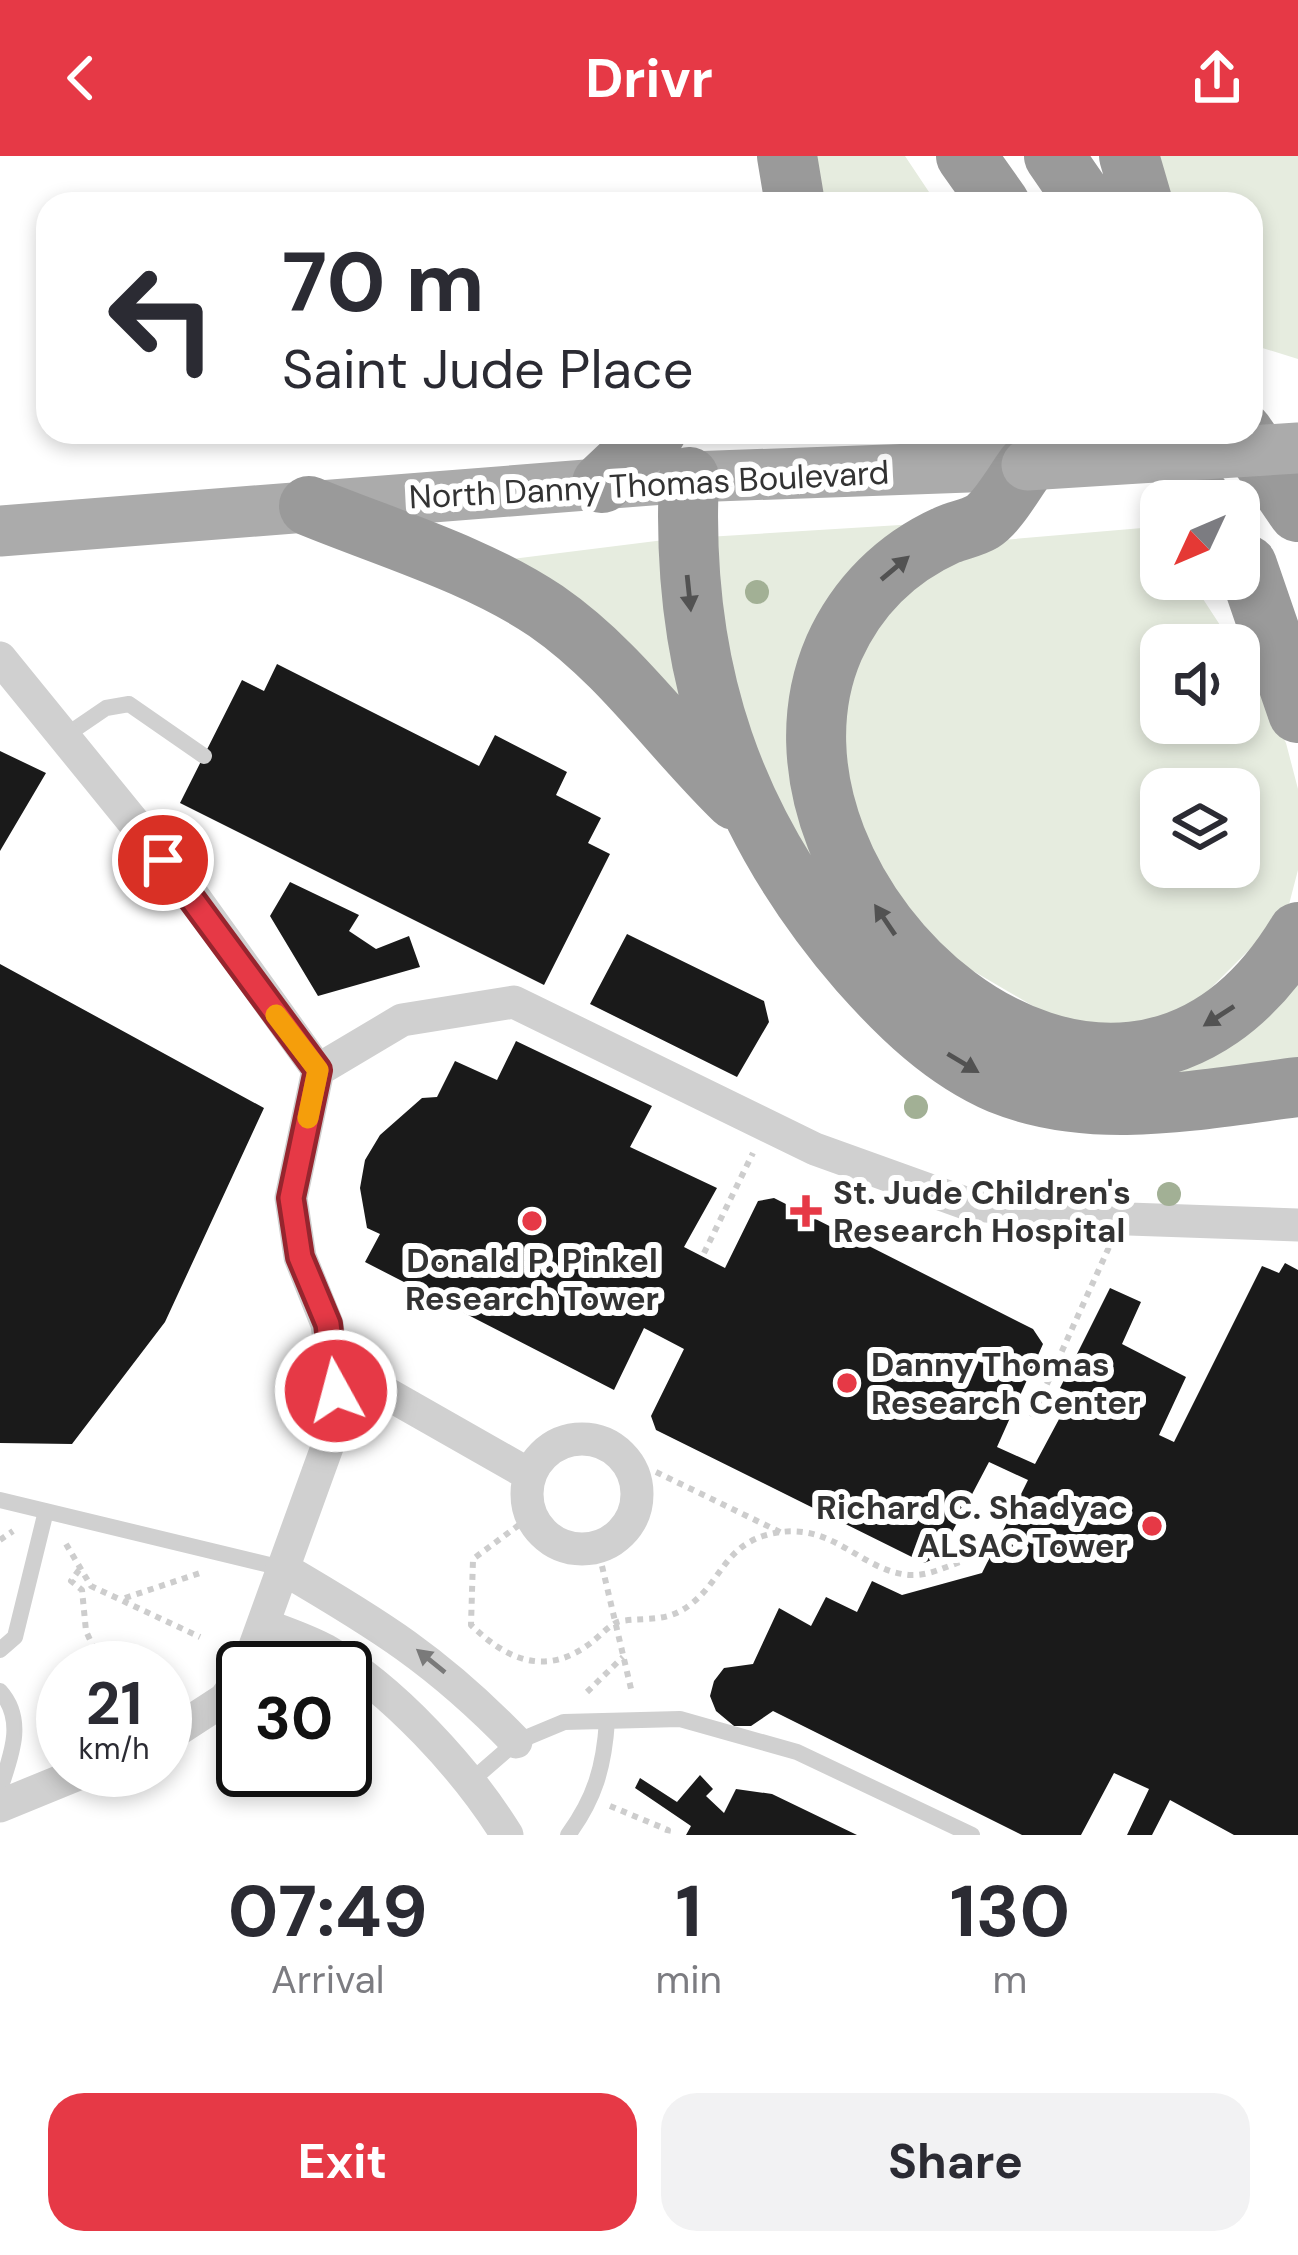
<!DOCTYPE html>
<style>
:root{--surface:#fff;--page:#f2f2f3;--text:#2b2b33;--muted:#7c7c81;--accent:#e63946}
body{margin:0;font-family:"DM Sans",sans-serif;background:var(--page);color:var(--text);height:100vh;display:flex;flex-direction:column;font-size:45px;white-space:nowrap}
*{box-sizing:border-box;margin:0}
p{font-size:39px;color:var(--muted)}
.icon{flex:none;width:66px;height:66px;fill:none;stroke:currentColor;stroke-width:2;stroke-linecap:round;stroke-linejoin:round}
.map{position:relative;height:1679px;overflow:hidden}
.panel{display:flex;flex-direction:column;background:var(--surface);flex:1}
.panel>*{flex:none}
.hud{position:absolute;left:36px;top:36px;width:1227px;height:252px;border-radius:36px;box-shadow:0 6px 18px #0003;background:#fff;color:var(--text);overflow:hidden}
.needle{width:78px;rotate:226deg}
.controls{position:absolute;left:1140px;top:324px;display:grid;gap:24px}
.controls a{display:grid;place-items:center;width:120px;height:120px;border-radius:24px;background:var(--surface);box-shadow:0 6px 18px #0003;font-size:60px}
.speed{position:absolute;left:36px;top:1485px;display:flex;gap:24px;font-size:60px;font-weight:700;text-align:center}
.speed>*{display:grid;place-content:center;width:156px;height:156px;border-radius:50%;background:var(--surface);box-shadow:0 6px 18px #0003;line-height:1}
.speed small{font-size:30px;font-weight:400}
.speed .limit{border:6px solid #111;border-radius:18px;background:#fff;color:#111}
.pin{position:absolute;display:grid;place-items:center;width:102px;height:102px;color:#fff;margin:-51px;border:6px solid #fff;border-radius:50%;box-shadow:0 3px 12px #0007}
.me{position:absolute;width:132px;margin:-66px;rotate:353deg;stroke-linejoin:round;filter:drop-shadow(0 0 9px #0008)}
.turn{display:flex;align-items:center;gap:42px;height:252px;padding:0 48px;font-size:54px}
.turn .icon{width:156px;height:156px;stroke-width:2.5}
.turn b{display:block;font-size:84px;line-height:102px}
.eta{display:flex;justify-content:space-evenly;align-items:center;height:204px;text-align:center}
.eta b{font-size:72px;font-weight:700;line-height:84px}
.primary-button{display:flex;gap:24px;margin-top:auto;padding:24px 48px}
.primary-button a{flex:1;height:138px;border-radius:36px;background:var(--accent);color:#fff;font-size:48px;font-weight:700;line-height:138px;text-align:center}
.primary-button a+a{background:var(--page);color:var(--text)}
header{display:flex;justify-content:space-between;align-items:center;height:156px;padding:0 48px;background:var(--accent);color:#fff;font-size:54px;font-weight:700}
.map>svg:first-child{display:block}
.green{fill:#e6ecdf;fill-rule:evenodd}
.building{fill:#1a1a1a}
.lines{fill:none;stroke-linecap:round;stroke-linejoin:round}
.path{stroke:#cdcdcd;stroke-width:6;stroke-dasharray:6 6;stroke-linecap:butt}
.lane{stroke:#d0d0d0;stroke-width:16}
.street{stroke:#d0d0d0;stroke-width:33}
.primary{stroke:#ababab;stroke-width:51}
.highway{stroke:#9a9a9a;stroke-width:60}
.primary-bridge{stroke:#ababab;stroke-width:51}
.tree{fill:#a2b095}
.oneway{fill:#525252}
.oneway2{fill:#7a7a7a}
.route-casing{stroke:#96252e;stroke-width:30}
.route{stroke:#e63946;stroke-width:21}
.slow{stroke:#f59e0b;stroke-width:21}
.poi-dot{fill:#e63946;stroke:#fff;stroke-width:4.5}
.labels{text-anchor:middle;stroke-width:12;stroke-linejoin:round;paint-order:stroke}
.street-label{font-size:33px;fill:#333;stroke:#fff}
.poi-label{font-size:33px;font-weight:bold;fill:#333;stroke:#fff;text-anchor:start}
</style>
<header><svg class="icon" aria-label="back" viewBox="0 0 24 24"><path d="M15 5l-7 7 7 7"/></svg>Drivr<svg class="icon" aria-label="share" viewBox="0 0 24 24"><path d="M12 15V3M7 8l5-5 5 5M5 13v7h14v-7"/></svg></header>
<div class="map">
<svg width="1298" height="1679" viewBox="0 0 1298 1679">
<rect width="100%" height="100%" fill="#fff"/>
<!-- green -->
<path class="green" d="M 803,0 L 905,0 L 937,48 L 812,48 Z
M 1148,0 L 1298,0 L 1298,203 L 1256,190 L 1251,184 L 1251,48 L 1166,48 Z
M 949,366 C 922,392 879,396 855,433 C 822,483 799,543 806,605 C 813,668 845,727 883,777 C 908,809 936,848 971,869 C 1063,924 1177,921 1259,849 C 1274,835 1286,814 1298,798 L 1298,916 C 1209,927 1113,945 1025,918 C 860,867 677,549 707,381 Z
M 1154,371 L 1161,380 L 1161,423 L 1190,423 L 1233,489 L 1161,489 L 1161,567 L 1239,567 L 1239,498 L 1286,587 L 1298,633 L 1298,714 L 1287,756 L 1184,859 L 1074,874 L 934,792 L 866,691 L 838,576 L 871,467 L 956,388 ZM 1161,633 L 1239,633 L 1239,711 L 1161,711 Z
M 672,383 L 703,590 L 481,407 Z"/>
<!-- building -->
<path class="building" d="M 277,508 L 479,610 L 495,579 L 567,616 L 556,639 L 601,662 L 588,687 L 610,698 L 544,829 L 180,647 L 242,524 L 264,535 Z
M 0,595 L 46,617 L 0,695 Z
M 290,726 L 359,759 L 349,775 L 376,793 L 409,780 L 420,811 L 318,840 L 270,760 Z
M 627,778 L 764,845 L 769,866 L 737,921 L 590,848 Z
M 0,808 L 264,952 L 165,1166 L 72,1288 L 0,1287 Z
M 516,885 L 652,950 L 630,991 L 717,1032 L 684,1091 L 725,1112 L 758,1045 L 774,1042 L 1033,1173 L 1043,1188 L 997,1291 L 1035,1308 L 1073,1237 L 1060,1232 L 1110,1132 L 1141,1146 L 1122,1188 L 1186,1221 L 1159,1279 L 1174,1286 L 1262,1110 L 1279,1117 L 1285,1107 L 1298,1114 L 1298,1679 L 1234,1679 L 1170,1644 L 1152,1679 L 1127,1679 L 1149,1633 L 1114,1617 L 1081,1679 L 1022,1679 L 773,1555 L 751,1570 L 734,1570 L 716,1555 L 710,1540 L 714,1525 L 724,1512 L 753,1508 L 779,1452 L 811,1470 L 826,1441 L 857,1456 L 872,1425 L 902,1439 L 982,1417 L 1028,1324 L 989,1306 L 939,1401 L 924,1407 L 656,1274 L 651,1260 L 684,1193 L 644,1172 L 614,1234 L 365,1106 L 380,1078 L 367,1072 L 360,1032 L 365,1004 L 380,979 L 422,942 L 437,941 L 455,905 L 497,924 Z
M 700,1619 L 713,1633 L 706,1640 L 724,1657 L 736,1633 L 772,1638 L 857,1679 L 686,1679 L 691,1670 L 635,1632 L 640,1622 L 677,1646 Z"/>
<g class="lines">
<!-- path -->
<path class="path" d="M 704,1097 L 753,997
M 1032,1261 L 1110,1089
M 656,1316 L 782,1377
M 519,1369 L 473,1403 L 471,1469 C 508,1505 547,1521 592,1486 C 601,1479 611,1467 621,1465 C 648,1461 667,1467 691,1448 C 720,1426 724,1393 763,1380 C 831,1359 857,1415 910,1419 C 928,1420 945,1411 963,1405
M 0,1384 L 13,1375
M 66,1388 L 91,1430 L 200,1481
M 602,1410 L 632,1537
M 79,1414 L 71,1425 L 82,1434 L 86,1475 L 103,1512
M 125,1442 L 203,1416
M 587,1536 L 623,1501
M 610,1650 L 668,1674 L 667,1679"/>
<!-- lane -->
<path class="lane" d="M 62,582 L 106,552 L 129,548 L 204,600
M 0,1344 L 282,1412
M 0,1494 L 15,1481 L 46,1355
M 0,1535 C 26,1564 11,1600 0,1633
M 471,1625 L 516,1586 L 564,1566 L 680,1563 L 797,1596 L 972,1679
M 568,1679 C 595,1642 604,1611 607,1565"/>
<!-- street -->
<path class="street" d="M 0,502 L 192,738 L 318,914 L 291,1042 L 300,1101 L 327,1168 L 338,1261 L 247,1512
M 318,914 L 402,864 L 514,846 L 815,993 L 968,1048 L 1100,1062 L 1298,1069
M 335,1208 L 530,1319
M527 1338a55 55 0 1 1 110 0a55 55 0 1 1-110 0Z
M 282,1412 C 378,1468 438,1505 516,1586
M 265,1469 C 285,1477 307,1484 325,1494 C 392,1532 467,1614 507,1679
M 165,1582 L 225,1543 L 243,1518
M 0,1650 L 88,1614"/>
<!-- primary -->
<path class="primary" d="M 0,375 L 689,321 L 1027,309"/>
<!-- highway -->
<path class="highway" d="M 787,0 L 795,48
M 966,0 L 1000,48
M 1054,0 L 1087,48
M 1129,0 L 1143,48
M 1154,276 L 1203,345
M 1243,276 L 1298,356
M 1027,309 C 1014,326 999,355 982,366 C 972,372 958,374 947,379 C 896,402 857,441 834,492 C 729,734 1112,1084 1298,776
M 689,321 C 680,513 733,669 859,815 C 899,860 944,904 1000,928 C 1094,966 1201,943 1298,931
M 602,327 L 656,276
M 309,350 C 387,382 476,408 546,455 C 620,506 671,582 735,644
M 1247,409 L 1298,557"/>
<!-- primary-bridge -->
<path class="primary-bridge" d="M 1027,309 L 1298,292"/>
</g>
<!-- trees -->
<g class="tree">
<circle cx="757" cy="436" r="12"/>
<circle cx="916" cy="951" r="12"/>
<circle cx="1169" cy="1038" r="12"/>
</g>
<!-- one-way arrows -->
<defs><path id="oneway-solid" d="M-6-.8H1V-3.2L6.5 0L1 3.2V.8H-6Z" transform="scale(3)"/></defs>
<g class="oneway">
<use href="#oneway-solid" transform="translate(895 412) rotate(-40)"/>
<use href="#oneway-solid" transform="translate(689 437) rotate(84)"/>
<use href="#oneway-solid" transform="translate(885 764) rotate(-124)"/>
<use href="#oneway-solid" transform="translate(1219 860) rotate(147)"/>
<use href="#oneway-solid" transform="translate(963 907) rotate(31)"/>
</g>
<use class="oneway2" href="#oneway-solid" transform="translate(431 1505) rotate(-141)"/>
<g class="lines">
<!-- route casing -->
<g class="route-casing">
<path id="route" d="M 163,704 L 318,914 L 291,1042 L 300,1101 L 328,1168 L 336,1235"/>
</g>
<!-- route -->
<use href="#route" class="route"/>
<!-- slow -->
<path class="slow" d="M 276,859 L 318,914 L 308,962"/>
</g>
<!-- markers -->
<g class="poi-dot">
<path d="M800 1037h12v12h12v12h-12v12h-12v-12h-12v-12h12z"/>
<circle cx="532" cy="1065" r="12"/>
<circle cx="847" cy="1227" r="12"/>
<circle cx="1152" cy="1370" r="12"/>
</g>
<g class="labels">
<!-- street labels -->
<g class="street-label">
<text transform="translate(649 328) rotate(-3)" y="12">North Danny Thomas Boulevard</text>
</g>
<!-- poi labels -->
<g class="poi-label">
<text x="833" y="1048">St. Jude Children's<tspan x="833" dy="38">Research Hospital</tspan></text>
<text x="532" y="1116" text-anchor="middle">Donald P. Pinkel<tspan x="532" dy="38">Research Tower</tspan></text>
<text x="871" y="1220">Danny Thomas<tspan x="871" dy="38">Research Center</tspan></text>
<text x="1128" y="1363" text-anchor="end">Richard C. Shadyac<tspan x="1128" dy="38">ALSAC Tower</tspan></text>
</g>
</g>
</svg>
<div class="controls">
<a><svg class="needle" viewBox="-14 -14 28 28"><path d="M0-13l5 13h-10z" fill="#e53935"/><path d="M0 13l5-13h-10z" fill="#7c7c81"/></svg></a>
<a><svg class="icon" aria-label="sound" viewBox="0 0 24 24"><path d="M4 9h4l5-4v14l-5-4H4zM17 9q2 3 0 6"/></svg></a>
<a><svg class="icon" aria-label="layers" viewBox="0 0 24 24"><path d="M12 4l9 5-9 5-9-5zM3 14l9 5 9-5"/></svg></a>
</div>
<div class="speed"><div>21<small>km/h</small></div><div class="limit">30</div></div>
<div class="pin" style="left:163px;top:704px;background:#d93025"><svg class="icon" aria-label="arrive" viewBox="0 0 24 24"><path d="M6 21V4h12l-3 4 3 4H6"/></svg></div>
<svg class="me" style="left:336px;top:1235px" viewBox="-20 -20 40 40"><circle r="17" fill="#e63946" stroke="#fff" stroke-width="3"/><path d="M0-11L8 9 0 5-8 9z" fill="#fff"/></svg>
<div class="hud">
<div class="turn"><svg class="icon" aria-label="left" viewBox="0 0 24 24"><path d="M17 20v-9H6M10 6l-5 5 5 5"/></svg><div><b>70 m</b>Saint Jude Place</div></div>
</div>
</div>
<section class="panel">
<div class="eta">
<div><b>07:49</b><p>Arrival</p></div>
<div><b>1</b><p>min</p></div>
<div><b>130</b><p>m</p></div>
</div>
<div class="primary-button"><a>Exit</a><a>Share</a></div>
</section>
